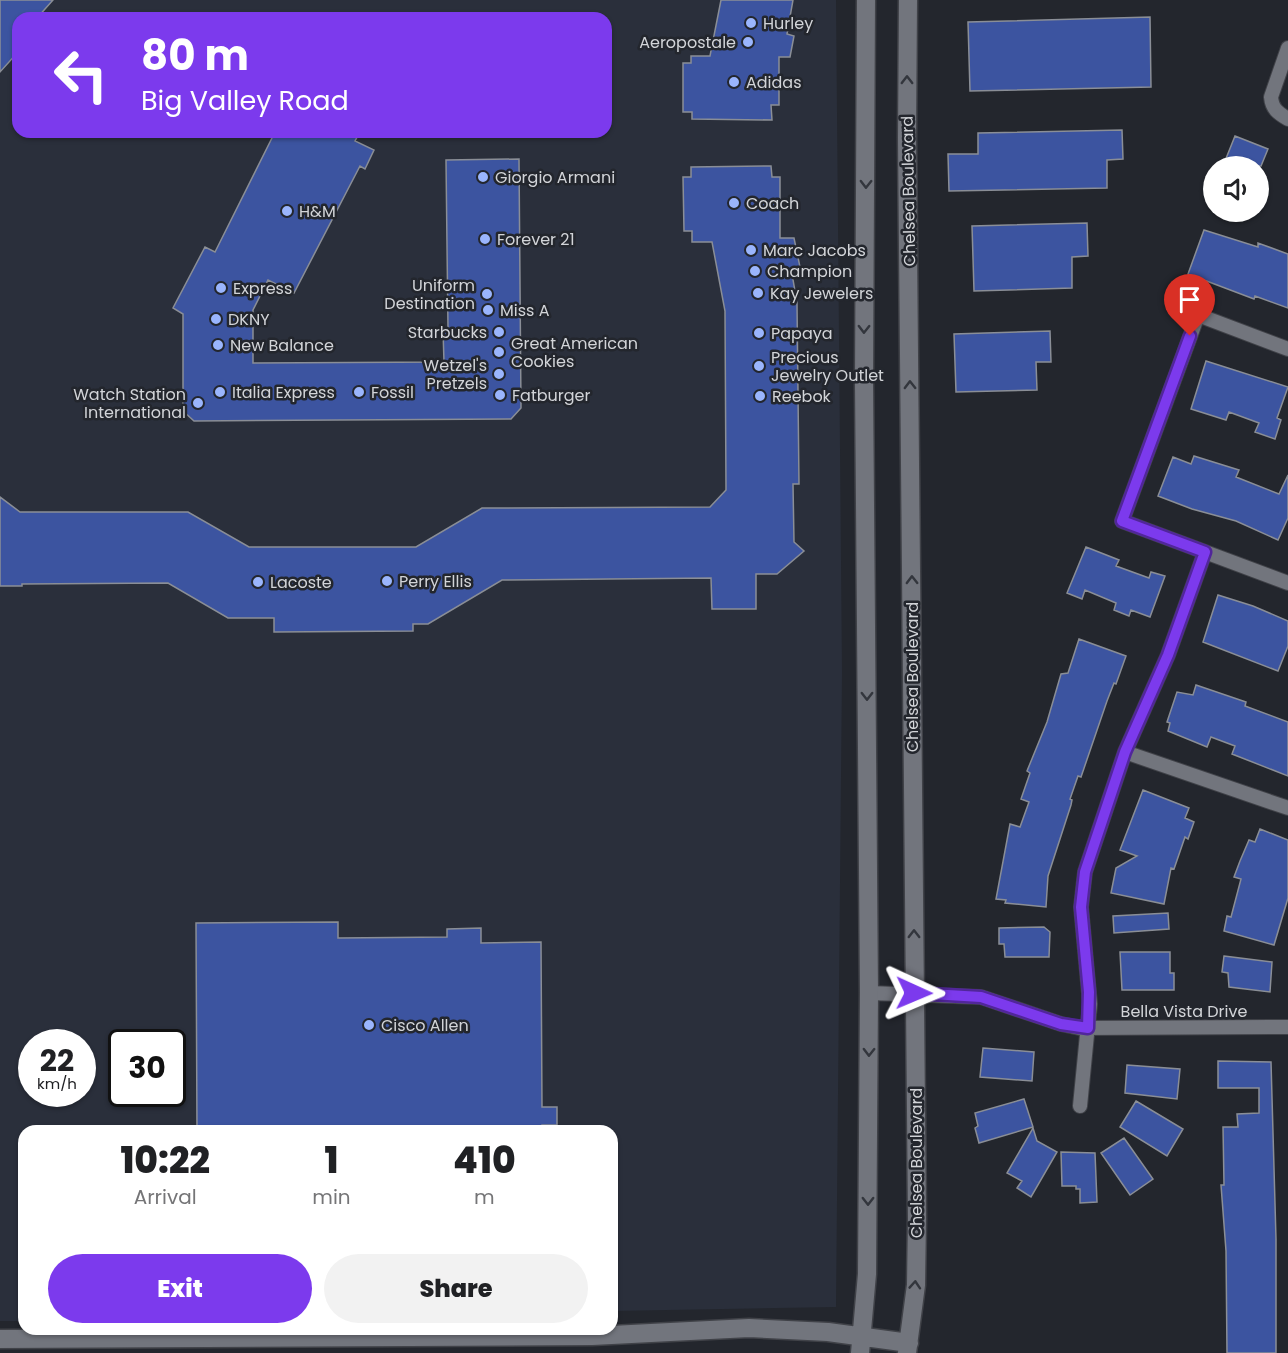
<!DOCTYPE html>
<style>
:root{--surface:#fff;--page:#f2f2f2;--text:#202124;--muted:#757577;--accent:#7c3aed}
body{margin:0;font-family:Poppins,sans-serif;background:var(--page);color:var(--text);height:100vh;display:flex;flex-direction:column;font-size:22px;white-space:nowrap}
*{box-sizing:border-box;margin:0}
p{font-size:20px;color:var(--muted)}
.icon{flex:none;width:33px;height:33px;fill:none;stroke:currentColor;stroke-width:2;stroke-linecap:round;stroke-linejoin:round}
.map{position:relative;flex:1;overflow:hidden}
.details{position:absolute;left:18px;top:1125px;width:600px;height:210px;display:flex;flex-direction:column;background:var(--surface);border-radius:18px;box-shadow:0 2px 4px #0004}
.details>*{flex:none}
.banner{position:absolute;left:12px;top:12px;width:600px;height:126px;border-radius:18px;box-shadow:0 2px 4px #0004;background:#7c3aed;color:#fff;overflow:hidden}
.controls{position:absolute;left:1203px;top:156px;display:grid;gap:12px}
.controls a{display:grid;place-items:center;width:66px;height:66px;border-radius:50%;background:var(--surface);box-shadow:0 2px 4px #0004;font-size:30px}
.speed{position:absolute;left:18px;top:1029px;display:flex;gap:12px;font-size:30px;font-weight:700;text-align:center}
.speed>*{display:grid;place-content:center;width:78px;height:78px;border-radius:50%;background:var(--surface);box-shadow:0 2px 4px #0004;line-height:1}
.speed small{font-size:15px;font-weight:400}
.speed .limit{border:3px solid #111;border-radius:9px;background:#fff;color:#111}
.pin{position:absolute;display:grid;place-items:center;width:51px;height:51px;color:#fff;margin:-62px -26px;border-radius:50% 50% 50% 0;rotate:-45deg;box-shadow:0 0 6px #0007}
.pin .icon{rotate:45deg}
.me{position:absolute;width:66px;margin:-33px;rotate:91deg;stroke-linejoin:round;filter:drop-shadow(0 0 4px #0008)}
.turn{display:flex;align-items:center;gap:21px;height:126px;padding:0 30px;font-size:27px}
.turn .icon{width:78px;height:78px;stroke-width:2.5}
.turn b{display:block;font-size:42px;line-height:51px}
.eta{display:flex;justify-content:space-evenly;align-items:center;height:102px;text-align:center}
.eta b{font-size:36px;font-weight:800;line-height:42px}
.cta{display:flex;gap:12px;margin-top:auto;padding:12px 30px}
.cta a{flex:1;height:69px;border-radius:36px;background:var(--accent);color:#fff;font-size:24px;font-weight:800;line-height:69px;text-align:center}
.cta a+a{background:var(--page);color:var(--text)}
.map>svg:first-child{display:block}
.built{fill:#2a2f3b;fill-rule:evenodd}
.building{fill:#3c54a0;stroke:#8a8e96;stroke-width:1.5}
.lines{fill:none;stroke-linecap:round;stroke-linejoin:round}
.street-casing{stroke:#404248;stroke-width:16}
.secondary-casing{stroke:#404248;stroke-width:21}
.street{stroke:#72757d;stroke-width:14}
.secondary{stroke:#72757d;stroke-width:18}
.oneway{stroke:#33363d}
.route-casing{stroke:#51269a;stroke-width:15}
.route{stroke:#7c3aed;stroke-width:10}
.poi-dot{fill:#9ab5fd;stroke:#23262d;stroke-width:2}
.labels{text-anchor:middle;stroke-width:5;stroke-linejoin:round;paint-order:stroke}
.poi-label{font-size:16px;fill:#d2d4d8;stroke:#23262d;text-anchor:start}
.street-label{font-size:16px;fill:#d2d4d8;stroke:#23262d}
</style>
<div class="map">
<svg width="1288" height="1353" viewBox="0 0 1288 1353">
<rect width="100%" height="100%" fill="#23262d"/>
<!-- built -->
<path class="built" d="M 0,0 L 836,0 L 842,672 L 836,1307 L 612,1311 L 612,1131 L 24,1131 L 24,1321 L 0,1321 ZM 18,18 L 606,18 L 606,132 L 18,132 ZM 32,1042 L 82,1042 L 82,1094 L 32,1094 ZM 122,1042 L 172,1042 L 172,1094 L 122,1094 Z"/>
<!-- building -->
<path class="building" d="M 0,0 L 53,0 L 37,18 L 18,18 L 18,52 L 0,72 Z
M 721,0 L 793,0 L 787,34 L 794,36 L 790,57 L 779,57 L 779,105 L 771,105 L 772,120 L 692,119 L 692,112 L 683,112 L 683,63 L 691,63 L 691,56 L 710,56 Z
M 1150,17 L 1151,87 L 970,91 L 968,22 Z
M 1122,130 L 1123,159 L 1107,160 L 1107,188 L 949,191 L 948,154 L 978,154 L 978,133 Z
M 275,132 L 360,132 L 355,141 L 374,150 L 365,169 L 360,166 L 294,293 L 268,280 L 253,310 L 253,363 L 444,362 L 443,330 L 448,329 L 446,160 L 519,159 L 521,408 L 511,419 L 194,421 L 183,411 L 183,314 L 173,308 L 205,247 L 215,252 Z
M 1235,136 L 1268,149 L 1261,166 L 1223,166 Z
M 771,166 L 772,177 L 780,177 L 780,238 L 794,238 L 800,267 L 791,268 L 797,303 L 799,484 L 793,484 L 794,542 L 804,551 L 777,574 L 756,574 L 756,609 L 712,609 L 711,578 L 502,580 L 428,624 L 413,624 L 413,631 L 274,632 L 274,618 L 228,618 L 168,583 L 22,584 L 22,586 L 0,586 L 0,497 L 20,512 L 188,512 L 249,547 L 416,547 L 482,508 L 710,507 L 726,490 L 725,311 L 712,242 L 692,242 L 692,231 L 684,231 L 683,177 L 691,177 L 691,167 Z
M 1087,223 L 1088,256 L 1072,257 L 1072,288 L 974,291 L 972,226 Z
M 1204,230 L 1258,247 L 1258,243 L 1288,254 L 1288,308 L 1255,296 L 1254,299 L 1188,274 Z
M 1050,331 L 1051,362 L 1036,362 L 1037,390 L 956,392 L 954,334 Z
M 1206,361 L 1288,387 L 1277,418 L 1281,420 L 1275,439 L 1255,432 L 1259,423 L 1229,412 L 1226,420 L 1191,409 Z
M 1194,456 L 1239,470 L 1236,477 L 1279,494 L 1288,475 L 1288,518 L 1278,540 L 1236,521 L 1192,509 L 1158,496 L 1173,457 L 1191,464 Z
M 1086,547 L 1119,560 L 1116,566 L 1149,578 L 1151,572 L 1165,576 L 1150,617 L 1131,610 L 1129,616 L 1114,610 L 1116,603 L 1085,590 L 1082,599 L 1067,593 Z
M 1218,595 L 1253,606 L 1288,621 L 1288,646 L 1278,671 L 1203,642 Z
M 1079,639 L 1126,656 L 1116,684 L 1114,683 L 1107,701 L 1081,777 L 1078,776 L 1070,799 L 1072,800 L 1071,805 L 1048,876 L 1046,907 L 1005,903 L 1006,900 L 996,899 L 1010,824 L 1020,827 L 1029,802 L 1021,799 L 1030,773 L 1027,771 L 1047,722 L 1061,674 L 1068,673 Z
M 1196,685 L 1246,702 L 1245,706 L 1288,722 L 1288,776 L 1232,754 L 1235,746 L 1211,737 L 1207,747 L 1168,731 L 1170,723 L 1167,722 L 1177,692 L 1193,695 Z
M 1143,790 L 1189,808 L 1185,818 L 1194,822 L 1188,839 L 1185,837 L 1174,869 L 1171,868 L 1164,904 L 1111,893 L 1116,868 L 1137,856 L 1120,850 Z
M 1260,829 L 1288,840 L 1288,898 L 1274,945 L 1224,931 L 1227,916 L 1231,917 L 1241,879 L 1234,877 L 1240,861 L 1249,840 L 1255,842 Z
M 1168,913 L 1169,929 L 1114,933 L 1113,916 Z
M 338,922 L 338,938 L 447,937 L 447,929 L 481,928 L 481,943 L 541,942 L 542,1107 L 557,1107 L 557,1125 L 542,1125 L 542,1131 L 197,1131 L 196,923 Z
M 1044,927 L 1050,932 L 1049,957 L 1005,957 L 1004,944 L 999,944 L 999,928 Z
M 1120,952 L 1170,952 L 1170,973 L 1174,973 L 1174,990 L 1122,990 Z
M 1224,956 L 1272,962 L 1270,992 L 1229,987 L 1228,973 L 1222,972 Z
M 983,1048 L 1034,1052 L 1032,1081 L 980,1077 Z
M 1218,1061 L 1271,1062 L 1276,1239 L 1276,1353 L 1227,1353 L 1226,1251 L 1221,1185 L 1224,1185 L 1223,1127 L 1238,1127 L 1237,1114 L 1259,1113 L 1259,1088 L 1218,1088 Z
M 1127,1065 L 1180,1069 L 1177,1099 L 1125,1093 Z
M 1024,1099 L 1033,1127 L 979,1143 L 975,1128 L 978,1126 L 975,1113 Z
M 1136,1101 L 1183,1129 L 1167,1156 L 1120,1127 Z
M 1033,1128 L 1037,1141 L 1057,1152 L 1031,1197 L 1017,1188 L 1022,1181 L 1007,1173 Z
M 1124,1138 L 1153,1179 L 1130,1195 L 1101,1153 Z
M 1061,1152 L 1095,1153 L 1097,1202 L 1080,1203 L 1080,1189 L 1076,1189 L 1076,1186 L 1062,1186 Z"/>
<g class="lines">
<!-- street casing -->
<g class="street-casing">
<path id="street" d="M 1288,48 L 1271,97 C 1272,109 1278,113 1288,119
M 1288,349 L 1198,315 L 1122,521 L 1288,583
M 1125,752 L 1288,808
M 869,993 L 981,997 L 1061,1024 L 1080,1028 L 1288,1027
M 1080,1106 L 1090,1004 L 1081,907 L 1085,872 L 1125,752 L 1168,655 L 1205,552"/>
</g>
<!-- secondary casing -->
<g class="secondary-casing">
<path id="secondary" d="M 0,1339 L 592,1336 L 749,1328 L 828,1332 L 909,1343
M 860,1353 L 867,1274 L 869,993 L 864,381 L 866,0
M 907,1353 L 916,1285 L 917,1219 L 907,138 L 908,0"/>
</g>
<!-- street -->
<use href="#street" class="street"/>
<!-- secondary -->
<use href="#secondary" class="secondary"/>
</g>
<!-- one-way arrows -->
<defs><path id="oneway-chevron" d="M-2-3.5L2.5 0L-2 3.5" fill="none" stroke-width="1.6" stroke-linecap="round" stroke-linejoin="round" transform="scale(1.5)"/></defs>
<g class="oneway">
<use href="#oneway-chevron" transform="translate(907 80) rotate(-90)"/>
<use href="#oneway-chevron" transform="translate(866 184) rotate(91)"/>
<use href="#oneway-chevron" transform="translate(864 329) rotate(91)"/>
<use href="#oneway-chevron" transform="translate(910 385) rotate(-91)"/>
<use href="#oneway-chevron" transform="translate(912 580) rotate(-91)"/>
<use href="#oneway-chevron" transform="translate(867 696) rotate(90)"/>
<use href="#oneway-chevron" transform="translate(914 934) rotate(-90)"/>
<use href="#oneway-chevron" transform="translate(869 1052) rotate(91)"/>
<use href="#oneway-chevron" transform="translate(868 1201) rotate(90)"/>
<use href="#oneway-chevron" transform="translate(915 1285) rotate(-86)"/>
</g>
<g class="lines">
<!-- route casing -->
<g class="route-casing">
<path id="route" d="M 914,993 L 981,997 L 1061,1024 L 1088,1028 L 1089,992 L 1081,907 L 1085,872 L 1125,752 L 1168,655 L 1205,552 L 1122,521 L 1190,336"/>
</g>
<!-- route -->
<use href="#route" class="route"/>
</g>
<!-- markers -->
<g class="poi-dot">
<circle cx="751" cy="23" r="6"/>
<circle cx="748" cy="42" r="6"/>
<circle cx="734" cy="82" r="6"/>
<circle cx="483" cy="177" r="6"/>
<circle cx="734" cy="203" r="6"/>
<circle cx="287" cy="211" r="6"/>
<circle cx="485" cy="239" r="6"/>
<circle cx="751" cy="250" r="6"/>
<circle cx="755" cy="271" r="6"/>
<circle cx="221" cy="288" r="6"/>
<circle cx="758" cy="293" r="6"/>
<circle cx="487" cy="294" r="6"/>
<circle cx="488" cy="310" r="6"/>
<circle cx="216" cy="319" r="6"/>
<circle cx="499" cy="332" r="6"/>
<circle cx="759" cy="333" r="6"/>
<circle cx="218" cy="345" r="6"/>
<circle cx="499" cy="352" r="6"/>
<circle cx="759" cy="366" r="6"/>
<circle cx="499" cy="374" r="6"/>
<circle cx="220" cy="392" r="6"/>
<circle cx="359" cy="392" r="6"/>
<circle cx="500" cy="395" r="6"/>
<circle cx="760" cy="396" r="6"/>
<circle cx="198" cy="403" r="6"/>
<circle cx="387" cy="581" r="6"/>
<circle cx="258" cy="582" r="6"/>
<circle cx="369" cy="1025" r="6"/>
</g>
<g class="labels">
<!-- poi labels -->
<g class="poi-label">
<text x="763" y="29">Hurley</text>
<text x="736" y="48" text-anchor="end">Aeropostale</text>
<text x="746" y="88">Adidas</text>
<text x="495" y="183">Giorgio Armani</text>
<text x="746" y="209">Coach</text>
<text x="299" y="217">H&amp;M</text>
<text x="497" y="245">Forever 21</text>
<text x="763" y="256">Marc Jacobs</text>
<text x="767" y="277">Champion</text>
<text x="475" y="291" text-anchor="end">Uniform<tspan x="475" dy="18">Destination</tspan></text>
<text x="233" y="294">Express</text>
<text x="770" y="299">Kay Jewelers</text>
<text x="500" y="316">Miss A</text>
<text x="228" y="325">DKNY</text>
<text x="487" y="338" text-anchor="end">Starbucks</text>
<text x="771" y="339">Papaya</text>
<text x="511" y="349">Great American<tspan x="511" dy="18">Cookies</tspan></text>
<text x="230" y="351">New Balance</text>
<text x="771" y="363">Precious<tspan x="771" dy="18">Jewelry Outlet</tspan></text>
<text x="487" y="371" text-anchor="end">Wetzel's<tspan x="487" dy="18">Pretzels</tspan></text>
<text x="232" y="398">Italia Express</text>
<text x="371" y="398">Fossil</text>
<text x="186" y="400" text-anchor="end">Watch Station<tspan x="186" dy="18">International</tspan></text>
<text x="512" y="401">Fatburger</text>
<text x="772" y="402">Reebok</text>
<text x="399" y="587">Perry Ellis</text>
<text x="270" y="588">Lacoste</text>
<text x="381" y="1031">Cisco Allen</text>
</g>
<!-- street labels -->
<g class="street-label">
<text transform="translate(908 191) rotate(-91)" y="6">Chelsea Boulevard</text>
<text transform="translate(912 677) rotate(-90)" y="6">Chelsea Boulevard</text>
<text x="1184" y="1017">Bella Vista Drive</text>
<text transform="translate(916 1163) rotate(-90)" y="6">Chelsea Boulevard</text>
</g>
</g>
</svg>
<div class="controls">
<a><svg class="icon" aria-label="sound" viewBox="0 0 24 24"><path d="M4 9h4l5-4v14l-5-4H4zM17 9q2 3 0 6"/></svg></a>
</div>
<div class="speed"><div>22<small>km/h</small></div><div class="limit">30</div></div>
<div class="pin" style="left:1190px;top:336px;background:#d93025"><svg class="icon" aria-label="arrive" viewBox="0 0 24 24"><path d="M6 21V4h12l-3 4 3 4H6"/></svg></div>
<svg class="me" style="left:914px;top:993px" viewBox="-20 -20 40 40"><path d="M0-17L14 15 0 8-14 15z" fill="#7c3aed" stroke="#fff" stroke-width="4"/></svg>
<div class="banner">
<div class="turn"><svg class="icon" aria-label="left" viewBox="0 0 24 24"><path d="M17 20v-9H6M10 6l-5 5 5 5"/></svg><div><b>80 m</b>Big Valley Road</div></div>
</div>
<section class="details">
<div class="eta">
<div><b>10:22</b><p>Arrival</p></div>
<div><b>1</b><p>min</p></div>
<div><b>410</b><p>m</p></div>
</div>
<div class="cta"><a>Exit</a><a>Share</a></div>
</section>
</div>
